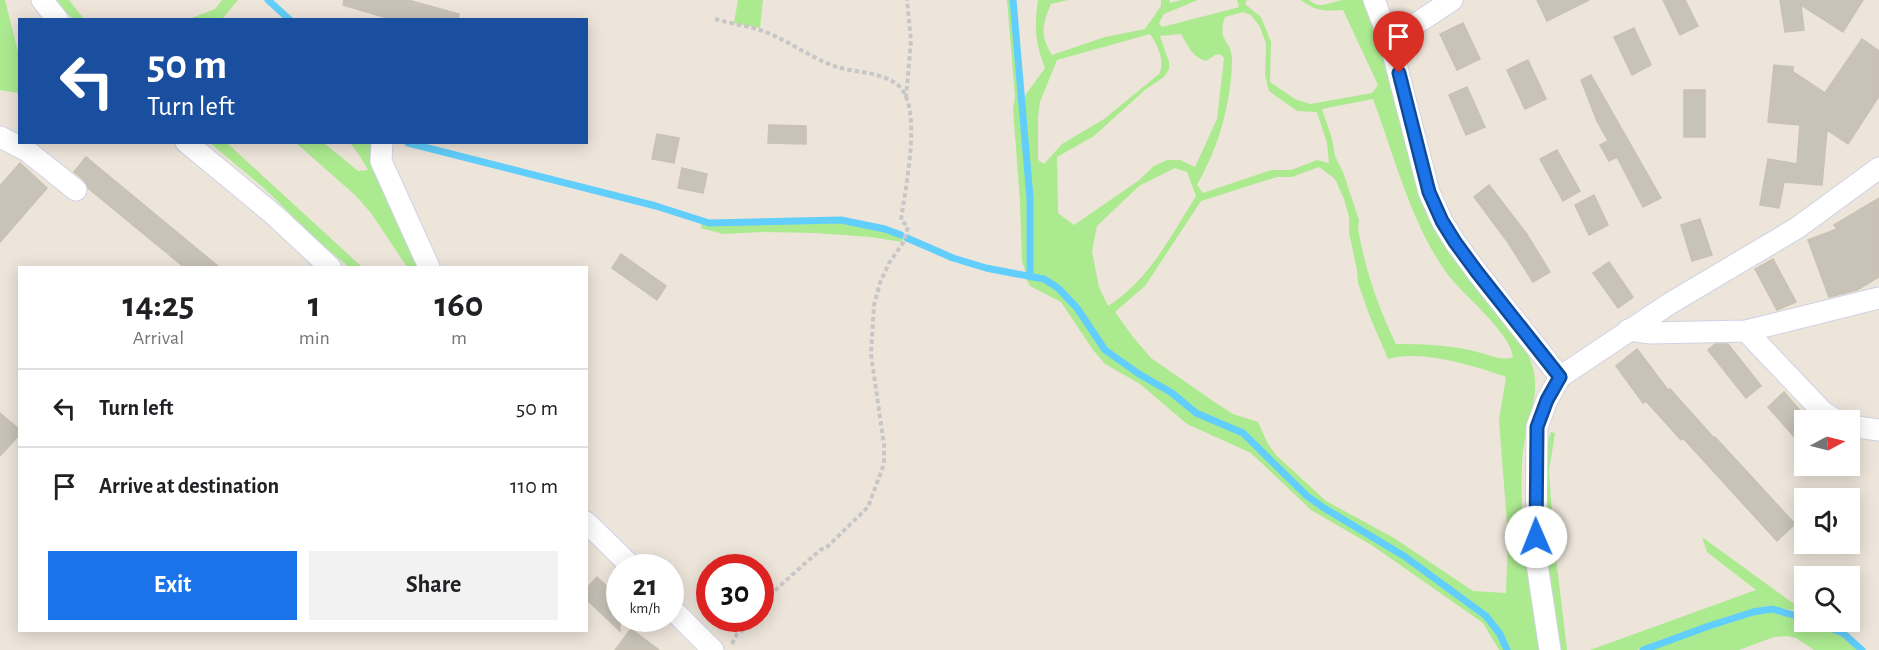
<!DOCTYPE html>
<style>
:root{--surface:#fff;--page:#f2f2f2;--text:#202124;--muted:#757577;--line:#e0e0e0;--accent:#1a73e8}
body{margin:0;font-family:"Alegreya Sans",sans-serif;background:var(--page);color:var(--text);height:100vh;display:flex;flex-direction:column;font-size:22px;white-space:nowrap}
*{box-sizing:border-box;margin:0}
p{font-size:20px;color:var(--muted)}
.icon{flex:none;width:33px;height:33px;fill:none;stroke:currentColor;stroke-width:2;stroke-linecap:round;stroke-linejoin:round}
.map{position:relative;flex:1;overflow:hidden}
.drawer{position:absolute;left:18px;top:266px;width:570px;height:366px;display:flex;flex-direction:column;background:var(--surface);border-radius:0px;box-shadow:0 3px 15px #0003}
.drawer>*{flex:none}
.top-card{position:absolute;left:18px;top:18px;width:570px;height:126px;border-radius:0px;box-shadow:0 3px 15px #0003;background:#1a4fa0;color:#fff;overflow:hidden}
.needle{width:39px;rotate:83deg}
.fabs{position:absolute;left:1794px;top:410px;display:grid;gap:12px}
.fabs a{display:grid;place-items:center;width:66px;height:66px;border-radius:0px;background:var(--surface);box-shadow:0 3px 15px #0003;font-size:30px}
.speed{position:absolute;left:606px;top:554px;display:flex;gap:12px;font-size:30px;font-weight:700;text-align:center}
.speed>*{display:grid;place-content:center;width:78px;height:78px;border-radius:50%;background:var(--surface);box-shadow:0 3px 15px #0003;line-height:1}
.speed small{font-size:15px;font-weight:400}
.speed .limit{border:9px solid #d22;background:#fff;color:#111}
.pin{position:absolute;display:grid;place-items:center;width:51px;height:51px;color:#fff;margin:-62px -26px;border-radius:50% 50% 50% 0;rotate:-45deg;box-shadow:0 0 6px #0007}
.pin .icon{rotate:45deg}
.me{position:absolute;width:66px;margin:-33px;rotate:359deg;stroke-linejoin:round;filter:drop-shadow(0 0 4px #0008)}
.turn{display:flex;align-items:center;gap:21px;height:126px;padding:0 30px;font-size:27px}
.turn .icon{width:78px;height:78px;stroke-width:2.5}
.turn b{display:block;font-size:42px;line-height:51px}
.eta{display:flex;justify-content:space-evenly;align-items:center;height:102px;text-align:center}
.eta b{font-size:36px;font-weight:700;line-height:42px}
.cta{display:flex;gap:12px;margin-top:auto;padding:12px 30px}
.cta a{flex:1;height:69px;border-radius:0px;background:var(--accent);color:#fff;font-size:24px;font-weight:700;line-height:69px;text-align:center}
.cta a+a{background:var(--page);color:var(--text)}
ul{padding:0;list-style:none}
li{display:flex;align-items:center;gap:18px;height:78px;padding:0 30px;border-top:2px solid var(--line)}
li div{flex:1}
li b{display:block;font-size:22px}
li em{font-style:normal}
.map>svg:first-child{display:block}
.green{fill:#acea90;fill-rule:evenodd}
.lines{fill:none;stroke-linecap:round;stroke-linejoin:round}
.stream{stroke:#61cefb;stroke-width:7}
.building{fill:#c8c3b8;stroke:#c9c2b3;stroke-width:1.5}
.minor-casing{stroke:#cfd2e4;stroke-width:23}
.path{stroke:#c7c7c7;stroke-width:4;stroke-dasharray:4.5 3;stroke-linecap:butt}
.minor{stroke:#fff;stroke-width:21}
.route-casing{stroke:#114b97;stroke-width:15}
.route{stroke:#1a73e8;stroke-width:10}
</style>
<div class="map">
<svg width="1879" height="650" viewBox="0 0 1879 650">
<rect width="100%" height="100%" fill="#ede5da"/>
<!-- green -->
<path class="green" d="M 0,0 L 5,0 L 19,56 L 19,93 L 0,90 Z
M 55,0 L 69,0 L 84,19 L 73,19 Z
M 222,0 L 238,0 L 222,19 L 189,19 L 215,9 Z
M 738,0 L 763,0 L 760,28 L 734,23 Z
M 1007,0 L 1012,0 L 1013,7 L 1029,198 L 1028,274 L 1026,274 L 1022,261 L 1020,201 L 1013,109 L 1015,97 Z
M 1038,0 L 1068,0 L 1051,4 C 1042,25 1040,36 1052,55 L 1105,37 L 1145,29 L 1161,6 L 1161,0 L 1169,0 L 1170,3 L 1181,0 L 1198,0 L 1164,14 L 1159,23 L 1162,27 L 1232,9 L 1239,7 L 1237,0 L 1247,0 L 1245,4 L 1261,17 L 1271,42 L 1270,82 L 1295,99 L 1310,104 L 1372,93 L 1378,85 L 1343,10 C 1324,11 1317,12 1301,0 L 1309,0 C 1320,10 1330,2 1343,0 C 1350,0 1357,0 1364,0 L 1375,23 L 1415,170 L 1528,355 C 1544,387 1529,412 1524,444 C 1515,506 1532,587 1540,650 L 1509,650 L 1501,633 L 1488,615 L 1405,555 L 1325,507 L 1308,494 L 1244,431 L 1197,412 L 1173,392 L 1114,355 L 1099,339 L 1078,307 L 1066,293 L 1044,278 L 1031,275 L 1032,198 L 1024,97 L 1045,68 C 1035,42 1034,28 1038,0 ZM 1243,12 L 1251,15 L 1260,27 L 1266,44 L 1265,75 L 1269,91 L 1297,111 L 1317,112 L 1327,143 L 1329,163 L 1317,160 L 1291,170 L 1271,170 L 1203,193 L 1197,185 C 1219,146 1231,105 1232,60 C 1233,41 1216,42 1225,17 ZM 1150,34 C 1157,44 1166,62 1159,74 L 1104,119 L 1062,144 L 1044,164 L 1038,160 L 1038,117 L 1040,102 L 1057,60 ZM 1181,34 C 1188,46 1192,57 1206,61 L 1215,55 L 1220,54 L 1224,58 L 1217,119 L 1195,167 L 1180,160 L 1167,160 L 1154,166 L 1138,181 L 1074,225 L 1058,213 L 1057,157 L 1094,136 L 1146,89 L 1164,77 L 1169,69 L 1169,62 L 1160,36 ZM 1373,99 C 1395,158 1411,224 1448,275 C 1464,296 1510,332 1513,357 C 1502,361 1492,356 1481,353 C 1454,345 1424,344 1396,344 C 1378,307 1365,269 1358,229 L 1359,220 L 1343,172 L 1335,156 L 1332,139 L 1322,109 ZM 1319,167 L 1335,179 L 1344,199 L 1349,217 L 1349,233 L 1357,270 L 1358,283 L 1370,317 L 1388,359 C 1420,349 1476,366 1506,377 L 1499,420 L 1508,536 L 1506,593 L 1473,591 L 1394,538 L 1326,501 L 1276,455 L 1268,444 L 1258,422 L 1233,414 L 1213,401 L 1151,358 L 1133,337 L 1115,312 L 1145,286 L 1201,201 L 1277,177 L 1292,177 ZM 1175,168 L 1187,172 L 1196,196 C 1171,236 1149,280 1108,306 L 1099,287 L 1092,251 L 1097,226 L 1139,186 Z
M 210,143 L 227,143 L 362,267 L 349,267 L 320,243 L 265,189 Z
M 296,143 L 324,143 L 358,171 L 368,170 L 360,156 L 350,143 L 374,143 L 424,267 L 407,267 L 371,213 L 356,196 Z
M 841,222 L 885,231 L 903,237 L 902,242 L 871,237 L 815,233 L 763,232 L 723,234 L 701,228 L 702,223 L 709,225 Z
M 1025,277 L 1043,281 L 1063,295 L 1075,309 L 1096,341 L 1113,358 L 1172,395 L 1195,415 L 1242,434 L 1306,497 L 1323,509 L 1403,558 L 1485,617 L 1498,634 L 1505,650 L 1499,650 L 1483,623 L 1373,546 L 1311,510 L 1251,453 L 1187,424 L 1140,384 L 1105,364 L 1093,350 L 1061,302 L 1030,286 Z
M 1551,432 L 1555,433 L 1549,471 L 1554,541 L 1567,650 L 1560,650 C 1549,589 1539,524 1545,463 C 1546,452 1547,442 1551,432 Z
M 1702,537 L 1794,604 L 1793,610 L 1766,606 L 1730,616 L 1637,650 L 1590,650 L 1756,590 L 1707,552 Z
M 1772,610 L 1786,613 L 1842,634 L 1859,650 L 1814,650 L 1796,638 L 1787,636 L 1774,637 L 1739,650 L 1648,650 L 1730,620 Z"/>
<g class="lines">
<!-- stream -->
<path class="stream" d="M 268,0 L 290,20
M 1013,0 L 1030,198 L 1030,276
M 408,143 L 656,206 L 709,223 L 841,220 L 885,229 L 901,235
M 907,238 L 953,258 L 986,268 L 1044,279 L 1058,288 L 1077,308 L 1105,350 L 1139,374 L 1172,393 L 1196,413 L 1243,433 L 1307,496 L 1324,508 L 1404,556 L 1486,616 L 1500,634 L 1507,650
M 1812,621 L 1843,633 L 1862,650
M 1643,650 L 1709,626 L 1753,612 L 1772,609 L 1804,618"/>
</g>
<!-- building -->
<path class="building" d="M 344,0 L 408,0 L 459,14 L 458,20 L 394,20 L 343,5 Z
M 1537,0 L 1589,0 L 1547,21 Z
M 1663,0 L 1685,0 L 1698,26 L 1680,35 Z
M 1780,0 L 1863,0 L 1843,32 L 1801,5 L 1804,30 L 1785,32 Z
M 1463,23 L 1480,59 L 1457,70 L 1440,34 Z
M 1634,28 L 1651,65 L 1632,75 L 1614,37 Z
M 1862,39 L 1879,51 L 1879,96 L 1848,144 L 1827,130 L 1822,185 L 1784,182 L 1779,208 L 1760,205 L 1768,159 L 1797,164 L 1800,125 L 1768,122 L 1774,65 L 1793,67 L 1793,72 L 1825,93 Z
M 1528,60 L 1546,99 L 1525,109 L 1507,70 Z
M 1591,75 L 1661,198 L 1643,207 L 1617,157 L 1609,161 L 1600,145 L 1608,141 L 1597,121 L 1581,80 Z
M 1467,87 L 1485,127 L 1466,135 L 1449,95 Z
M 1684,90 L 1705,90 L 1705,137 L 1684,137 Z
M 769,125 L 806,126 L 806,144 L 768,143 Z
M 657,134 L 679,138 L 674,163 L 652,159 Z
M 1557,150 L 1580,191 L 1563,201 L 1540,159 Z
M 86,157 L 219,267 L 184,267 L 88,188 L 84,180 L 74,172 Z
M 20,163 L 47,188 L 0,242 L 0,186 Z
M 682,168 L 707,174 L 703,193 L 678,188 Z
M 1489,185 L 1526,233 L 1550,272 L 1533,282 L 1507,241 L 1474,197 Z
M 1594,195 L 1608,225 L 1589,235 L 1575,205 Z
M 1879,198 L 1879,277 L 1857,290 L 1829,297 L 1808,240 L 1837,229 L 1834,225 Z
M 1700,219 L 1712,255 L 1692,261 L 1681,225 Z
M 621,254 L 666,286 L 657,300 L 612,268 Z
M 1773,259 L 1796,302 L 1777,310 L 1755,269 Z
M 1609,262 L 1633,297 L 1618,308 L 1593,273 Z
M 1715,344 L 1728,344 L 1761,386 L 1746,398 L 1708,350 Z
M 1637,349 L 1668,390 L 1670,389 L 1714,438 L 1715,437 L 1795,524 L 1777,541 L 1683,438 L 1681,440 L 1646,401 L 1643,403 L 1616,366 Z
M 1784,392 L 1804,415 L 1804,448 L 1768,407 Z
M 0,413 L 20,430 L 20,434 L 0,456 Z
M 597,577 L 620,599 L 620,631 L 586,599 L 586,589 Z
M 631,629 L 659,650 L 615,650 Z"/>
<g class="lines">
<!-- minor casing -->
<g class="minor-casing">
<path id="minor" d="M 42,0 L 58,20
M 1374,0 L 1390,41 L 1429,192 L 1442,221 L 1455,242 L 1477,272 L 1560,377
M 1390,41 L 1452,0
M 0,137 L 26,150 L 76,190
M 186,142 L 273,214 L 330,267
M 382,142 L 381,161 L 429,267
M 1628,330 L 1651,333 L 1746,331 L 1879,298
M 1746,331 L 1823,412 L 1836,420
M 1850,426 L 1879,430
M 586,522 L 632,567
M 670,607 L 713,650
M 1550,650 L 1536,557 L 1537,427 L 1547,400 L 1560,377 L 1669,304 L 1797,228 L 1879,168"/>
</g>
<!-- path -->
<path class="path" d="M 715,19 C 732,24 751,26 768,33 C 790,42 810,57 834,66 C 854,73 882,71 899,86 C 923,109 905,188 901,220 L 908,227 L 903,243 L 889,263 L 880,283 L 874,305 L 871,354 L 884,445 L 884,464 L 868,507 L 827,547 L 820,550 L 773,592 L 760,609
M 906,98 L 911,41 L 907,0
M 732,644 L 737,634 L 751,624 L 755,618"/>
<!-- minor -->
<use href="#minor" class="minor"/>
</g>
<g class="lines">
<!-- route casing -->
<g class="route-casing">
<path id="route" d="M 1399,73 L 1429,192 L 1442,221 L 1455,242 L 1477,272 L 1560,377 L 1547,400 L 1537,427 L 1536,537"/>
</g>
<!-- route -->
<use href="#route" class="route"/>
</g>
</svg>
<div class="fabs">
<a><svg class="needle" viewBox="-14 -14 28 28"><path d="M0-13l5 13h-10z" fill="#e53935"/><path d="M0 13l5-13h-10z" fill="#757577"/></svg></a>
<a><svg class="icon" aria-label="sound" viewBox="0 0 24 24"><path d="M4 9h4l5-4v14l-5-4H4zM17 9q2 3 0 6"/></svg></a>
<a><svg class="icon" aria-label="search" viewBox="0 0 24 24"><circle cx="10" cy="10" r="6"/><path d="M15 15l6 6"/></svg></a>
</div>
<div class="speed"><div>21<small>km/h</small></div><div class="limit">30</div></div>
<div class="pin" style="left:1399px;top:73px;background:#d93025"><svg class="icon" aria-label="arrive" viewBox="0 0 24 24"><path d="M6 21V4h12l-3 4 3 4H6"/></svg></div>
<svg class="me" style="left:1536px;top:537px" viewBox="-20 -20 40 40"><circle r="19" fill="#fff"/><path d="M0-13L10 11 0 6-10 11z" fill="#1a73e8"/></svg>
<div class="top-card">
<div class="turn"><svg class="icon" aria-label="left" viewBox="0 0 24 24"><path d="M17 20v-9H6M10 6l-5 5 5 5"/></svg><div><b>50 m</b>Turn left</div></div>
</div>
<section class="drawer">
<div class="eta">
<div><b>14:25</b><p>Arrival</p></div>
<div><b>1</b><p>min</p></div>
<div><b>160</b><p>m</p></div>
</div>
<ul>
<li><svg class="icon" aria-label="left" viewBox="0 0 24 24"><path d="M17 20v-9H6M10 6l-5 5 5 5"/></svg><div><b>Turn left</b></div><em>50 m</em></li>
<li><svg class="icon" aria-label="arrive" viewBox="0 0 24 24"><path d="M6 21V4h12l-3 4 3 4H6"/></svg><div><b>Arrive at destination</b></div><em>110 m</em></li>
</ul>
<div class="cta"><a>Exit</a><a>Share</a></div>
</section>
</div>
